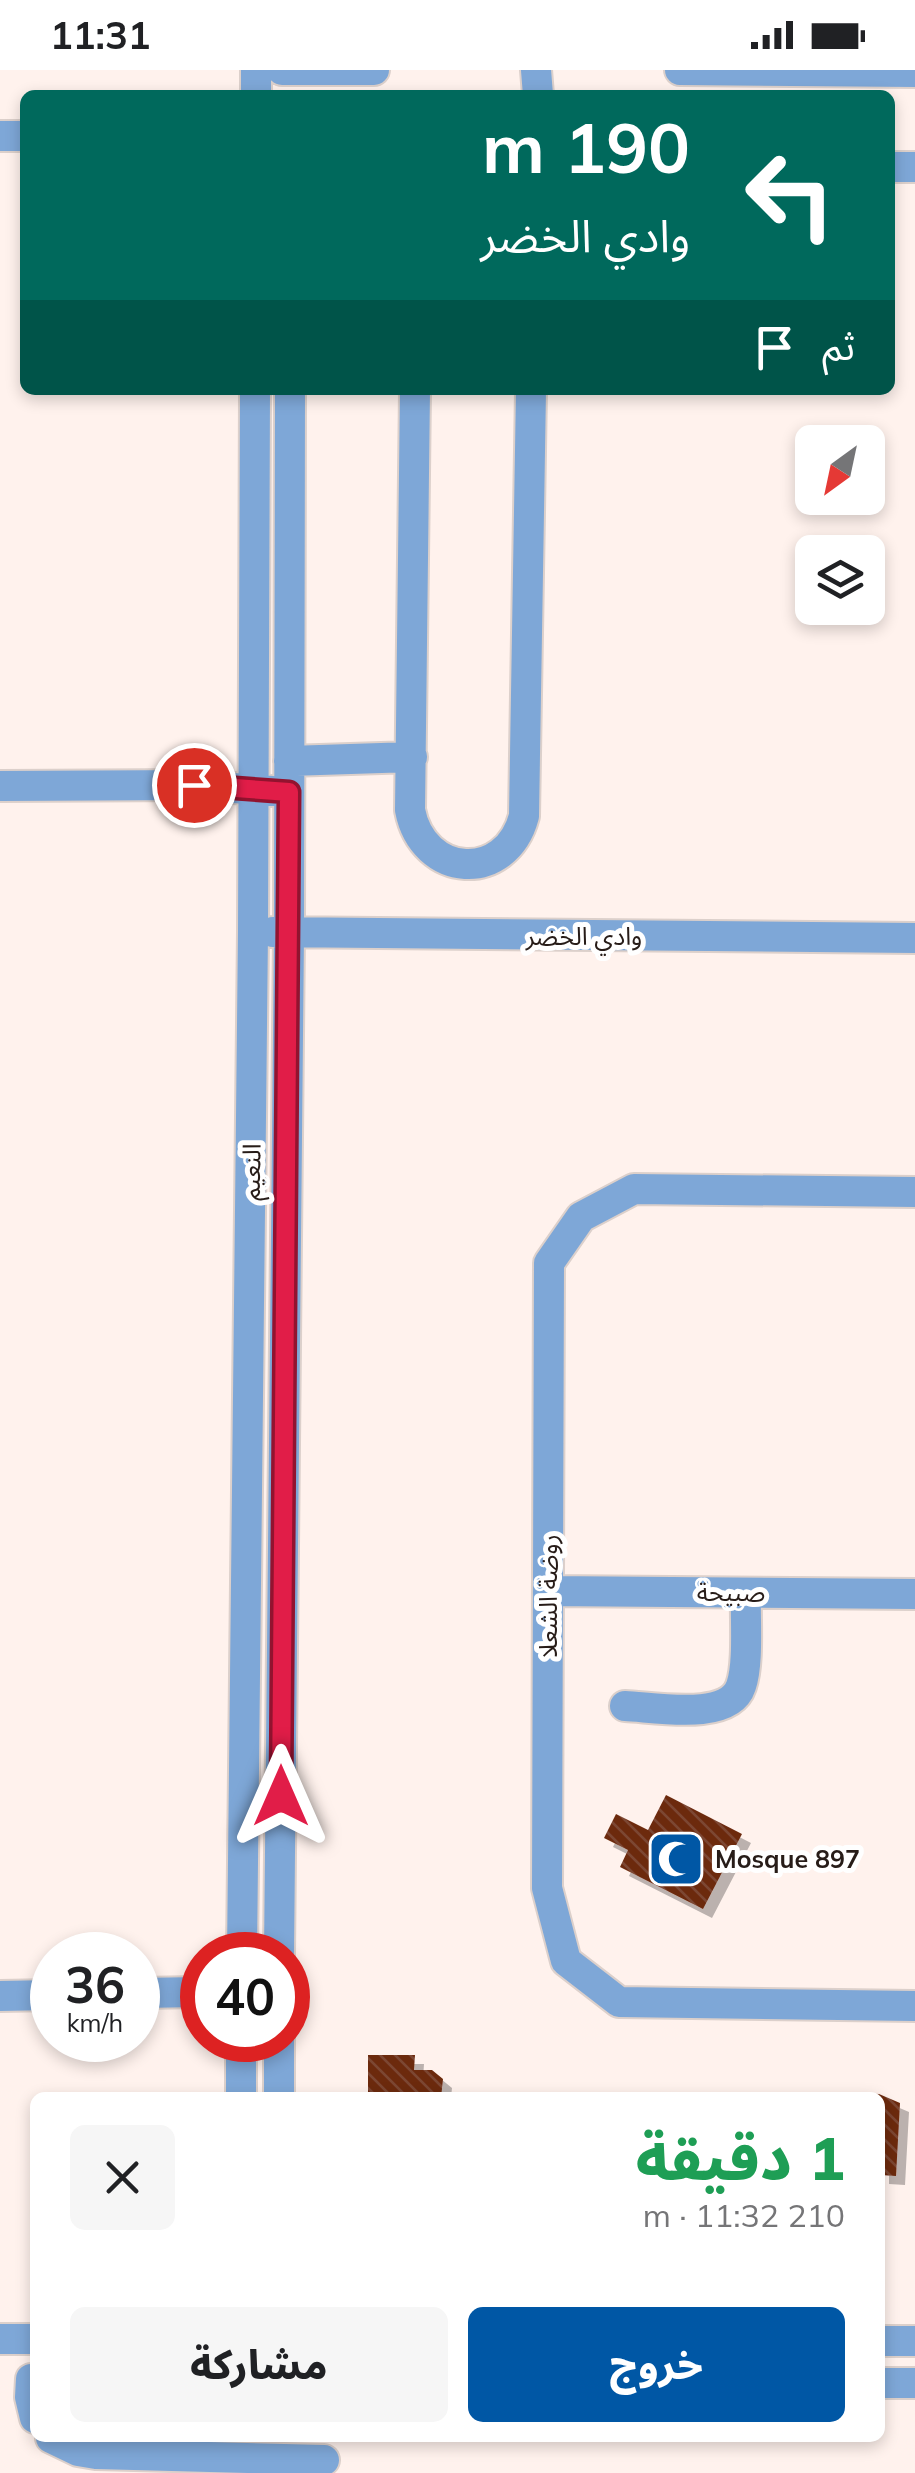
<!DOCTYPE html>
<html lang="ar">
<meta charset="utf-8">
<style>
:root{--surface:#fff;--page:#f6f6f6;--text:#202124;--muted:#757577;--accent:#0057a5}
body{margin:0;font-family:Mulish,"Noto Sans Arabic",sans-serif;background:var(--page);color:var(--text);direction:rtl;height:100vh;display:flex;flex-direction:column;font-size:38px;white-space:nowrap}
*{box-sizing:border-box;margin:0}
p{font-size:32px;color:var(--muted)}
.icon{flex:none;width:55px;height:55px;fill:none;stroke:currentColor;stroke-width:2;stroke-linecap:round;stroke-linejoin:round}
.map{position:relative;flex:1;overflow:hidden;direction:ltr}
.panel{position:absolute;left:30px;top:2022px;width:855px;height:350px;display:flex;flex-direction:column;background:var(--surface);border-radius:15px;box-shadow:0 5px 15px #0003;direction:rtl}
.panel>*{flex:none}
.hud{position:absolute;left:20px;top:20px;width:875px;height:305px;border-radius:15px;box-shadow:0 5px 15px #0003;direction:rtl;background:#00695c;color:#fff;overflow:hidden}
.needle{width:65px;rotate:213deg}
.tools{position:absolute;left:795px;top:355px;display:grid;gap:20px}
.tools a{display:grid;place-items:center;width:90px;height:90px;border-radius:15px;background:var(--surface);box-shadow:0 5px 15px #0003;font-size:50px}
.speed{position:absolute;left:30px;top:1862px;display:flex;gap:20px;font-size:50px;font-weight:700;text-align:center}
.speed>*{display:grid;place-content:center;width:130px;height:130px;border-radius:50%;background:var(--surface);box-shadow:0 5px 15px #0003;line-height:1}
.speed small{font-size:25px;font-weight:400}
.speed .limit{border:15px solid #d22;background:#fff;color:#111}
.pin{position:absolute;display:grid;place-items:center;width:85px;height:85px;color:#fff;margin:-42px;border:5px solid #fff;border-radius:50%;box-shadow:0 2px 10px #0007}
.me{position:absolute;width:110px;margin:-55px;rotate:0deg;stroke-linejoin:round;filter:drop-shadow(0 0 8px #0008)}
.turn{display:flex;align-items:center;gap:35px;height:210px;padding:0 40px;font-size:45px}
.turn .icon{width:130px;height:130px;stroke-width:2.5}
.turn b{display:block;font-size:70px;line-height:85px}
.then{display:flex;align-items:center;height:95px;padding:0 40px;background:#0003;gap:20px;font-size:38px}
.round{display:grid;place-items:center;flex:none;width:105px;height:105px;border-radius:15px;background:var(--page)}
.overview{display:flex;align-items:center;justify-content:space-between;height:170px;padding:0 40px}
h1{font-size:60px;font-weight:800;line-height:75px;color:#1e9e55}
.cta{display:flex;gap:20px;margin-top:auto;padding:20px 40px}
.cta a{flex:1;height:115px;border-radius:15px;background:var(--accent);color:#fff;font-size:40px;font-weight:800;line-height:115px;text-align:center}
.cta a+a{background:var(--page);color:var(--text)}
.status{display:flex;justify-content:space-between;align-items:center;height:70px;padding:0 50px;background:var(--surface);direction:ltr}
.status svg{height:28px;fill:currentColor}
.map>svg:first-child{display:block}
.building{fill:url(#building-back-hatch);filter:url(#shadow)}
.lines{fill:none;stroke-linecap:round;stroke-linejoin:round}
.minor-casing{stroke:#dcd0cb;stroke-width:34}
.minor{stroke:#7ea7d7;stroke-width:30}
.route-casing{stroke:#92132f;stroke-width:25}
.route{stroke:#e11d48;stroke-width:18}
.labels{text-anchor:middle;stroke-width:10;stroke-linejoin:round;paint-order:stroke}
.street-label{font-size:25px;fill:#271c18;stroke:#fff}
.poi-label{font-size:25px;font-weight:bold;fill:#271c18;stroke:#fff;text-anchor:start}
</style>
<div class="status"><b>11:31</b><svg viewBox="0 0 49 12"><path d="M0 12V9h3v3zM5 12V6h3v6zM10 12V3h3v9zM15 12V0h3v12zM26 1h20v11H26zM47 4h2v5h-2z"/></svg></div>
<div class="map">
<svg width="915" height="2403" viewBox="0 0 915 2403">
<defs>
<pattern id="building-back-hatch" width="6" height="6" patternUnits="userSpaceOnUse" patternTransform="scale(2.5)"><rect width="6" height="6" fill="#6c2a11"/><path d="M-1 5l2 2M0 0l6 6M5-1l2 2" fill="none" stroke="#7c4733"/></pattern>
<filter id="shadow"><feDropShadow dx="9" dy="9" stdDeviation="0" flood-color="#0004"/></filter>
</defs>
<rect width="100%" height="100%" fill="#fff2ed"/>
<!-- building -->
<path class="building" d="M 666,1725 L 742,1764 L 703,1839 L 620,1797 L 628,1780 L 604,1768 L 616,1744 L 648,1760 Z
M 368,1985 L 415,1985 L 414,2000 L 432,2000 L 443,2009 L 441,2028 L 368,2028 Z
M 835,2022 L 879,2024 L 900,2033 L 896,2106 L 880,2105 L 880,2028 L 835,2028 Z"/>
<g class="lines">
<!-- minor casing -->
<g class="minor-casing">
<path id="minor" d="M 256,0 L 256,25
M 282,0 L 374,0
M 536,0 L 538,25
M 680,0 L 915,2
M 0,66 L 25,66
M 890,97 L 915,97
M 415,320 L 410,740 C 423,808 506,814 524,746 L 531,320
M 289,691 L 412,687
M 0,716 L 193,715 L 272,721
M 273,862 L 915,868
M 915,1122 L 634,1119 L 581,1147 L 549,1193 L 547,1818 L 566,1891 L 619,1932 L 915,1936
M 548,1521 L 915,1524
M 625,1636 C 654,1637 729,1652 741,1616 C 749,1593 745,1549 746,1523
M 242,1885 L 253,861 L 255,320
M 279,1885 L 289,863 L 290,320
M 138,1923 L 202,1922
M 0,1926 L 52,1925
M 241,2028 L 241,1970
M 279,2028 L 279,1970
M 0,2269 L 35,2269
M 880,2271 L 915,2271
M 31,2309 L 30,2327 L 35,2348
M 880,2313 L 915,2313
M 51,2368 L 78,2381 L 96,2384 L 324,2390"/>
</g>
<!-- minor -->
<use href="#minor" class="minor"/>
</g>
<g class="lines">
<!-- route casing -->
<g class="route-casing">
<path id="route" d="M 194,715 L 289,722 L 281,1726"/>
</g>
<!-- route -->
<use href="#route" class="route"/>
</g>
<!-- icons -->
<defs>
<g id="mosque-square" transform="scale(2.875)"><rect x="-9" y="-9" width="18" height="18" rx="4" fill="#0057a5" stroke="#fff"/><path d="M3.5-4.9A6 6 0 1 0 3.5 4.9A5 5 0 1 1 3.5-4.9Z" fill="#fff"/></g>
</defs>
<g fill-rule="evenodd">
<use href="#mosque-square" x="676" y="1789"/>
</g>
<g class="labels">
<!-- street labels -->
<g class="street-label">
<text x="584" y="875">وادي الخضر</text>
<text transform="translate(251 1102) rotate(-89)" y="9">النعيم</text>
<text x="731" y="1531">صبيحة</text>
<text transform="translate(548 1526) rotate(-90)" y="9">روضة الشعلا</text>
</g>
<!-- poi labels -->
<g class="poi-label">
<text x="715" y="1798">Mosque 897</text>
</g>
</g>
</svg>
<div class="tools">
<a><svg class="needle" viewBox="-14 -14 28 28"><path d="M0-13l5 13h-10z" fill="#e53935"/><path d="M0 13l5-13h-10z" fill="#757577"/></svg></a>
<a><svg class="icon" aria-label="layers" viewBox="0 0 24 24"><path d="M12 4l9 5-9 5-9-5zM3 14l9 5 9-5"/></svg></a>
</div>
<div class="speed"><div>36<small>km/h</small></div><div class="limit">40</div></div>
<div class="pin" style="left:194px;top:715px;background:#d93025"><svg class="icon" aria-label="arrive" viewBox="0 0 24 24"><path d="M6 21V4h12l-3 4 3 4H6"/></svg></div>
<svg class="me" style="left:281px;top:1726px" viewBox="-20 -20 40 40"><path d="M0-17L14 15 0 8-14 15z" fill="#e11d48" stroke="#fff" stroke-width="4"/></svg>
<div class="hud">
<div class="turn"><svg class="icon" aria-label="left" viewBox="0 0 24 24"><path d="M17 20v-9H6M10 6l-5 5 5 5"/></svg><div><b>190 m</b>وادي الخضر</div></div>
<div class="then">ثم<svg class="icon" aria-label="arrive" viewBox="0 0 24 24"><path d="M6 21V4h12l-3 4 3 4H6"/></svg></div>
</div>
<section class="panel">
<div class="overview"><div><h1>1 دقيقة</h1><p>210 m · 11:32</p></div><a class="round"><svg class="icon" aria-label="close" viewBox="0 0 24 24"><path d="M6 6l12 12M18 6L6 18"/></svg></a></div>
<div class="cta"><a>خروج</a><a>مشاركة</a></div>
</section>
</div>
